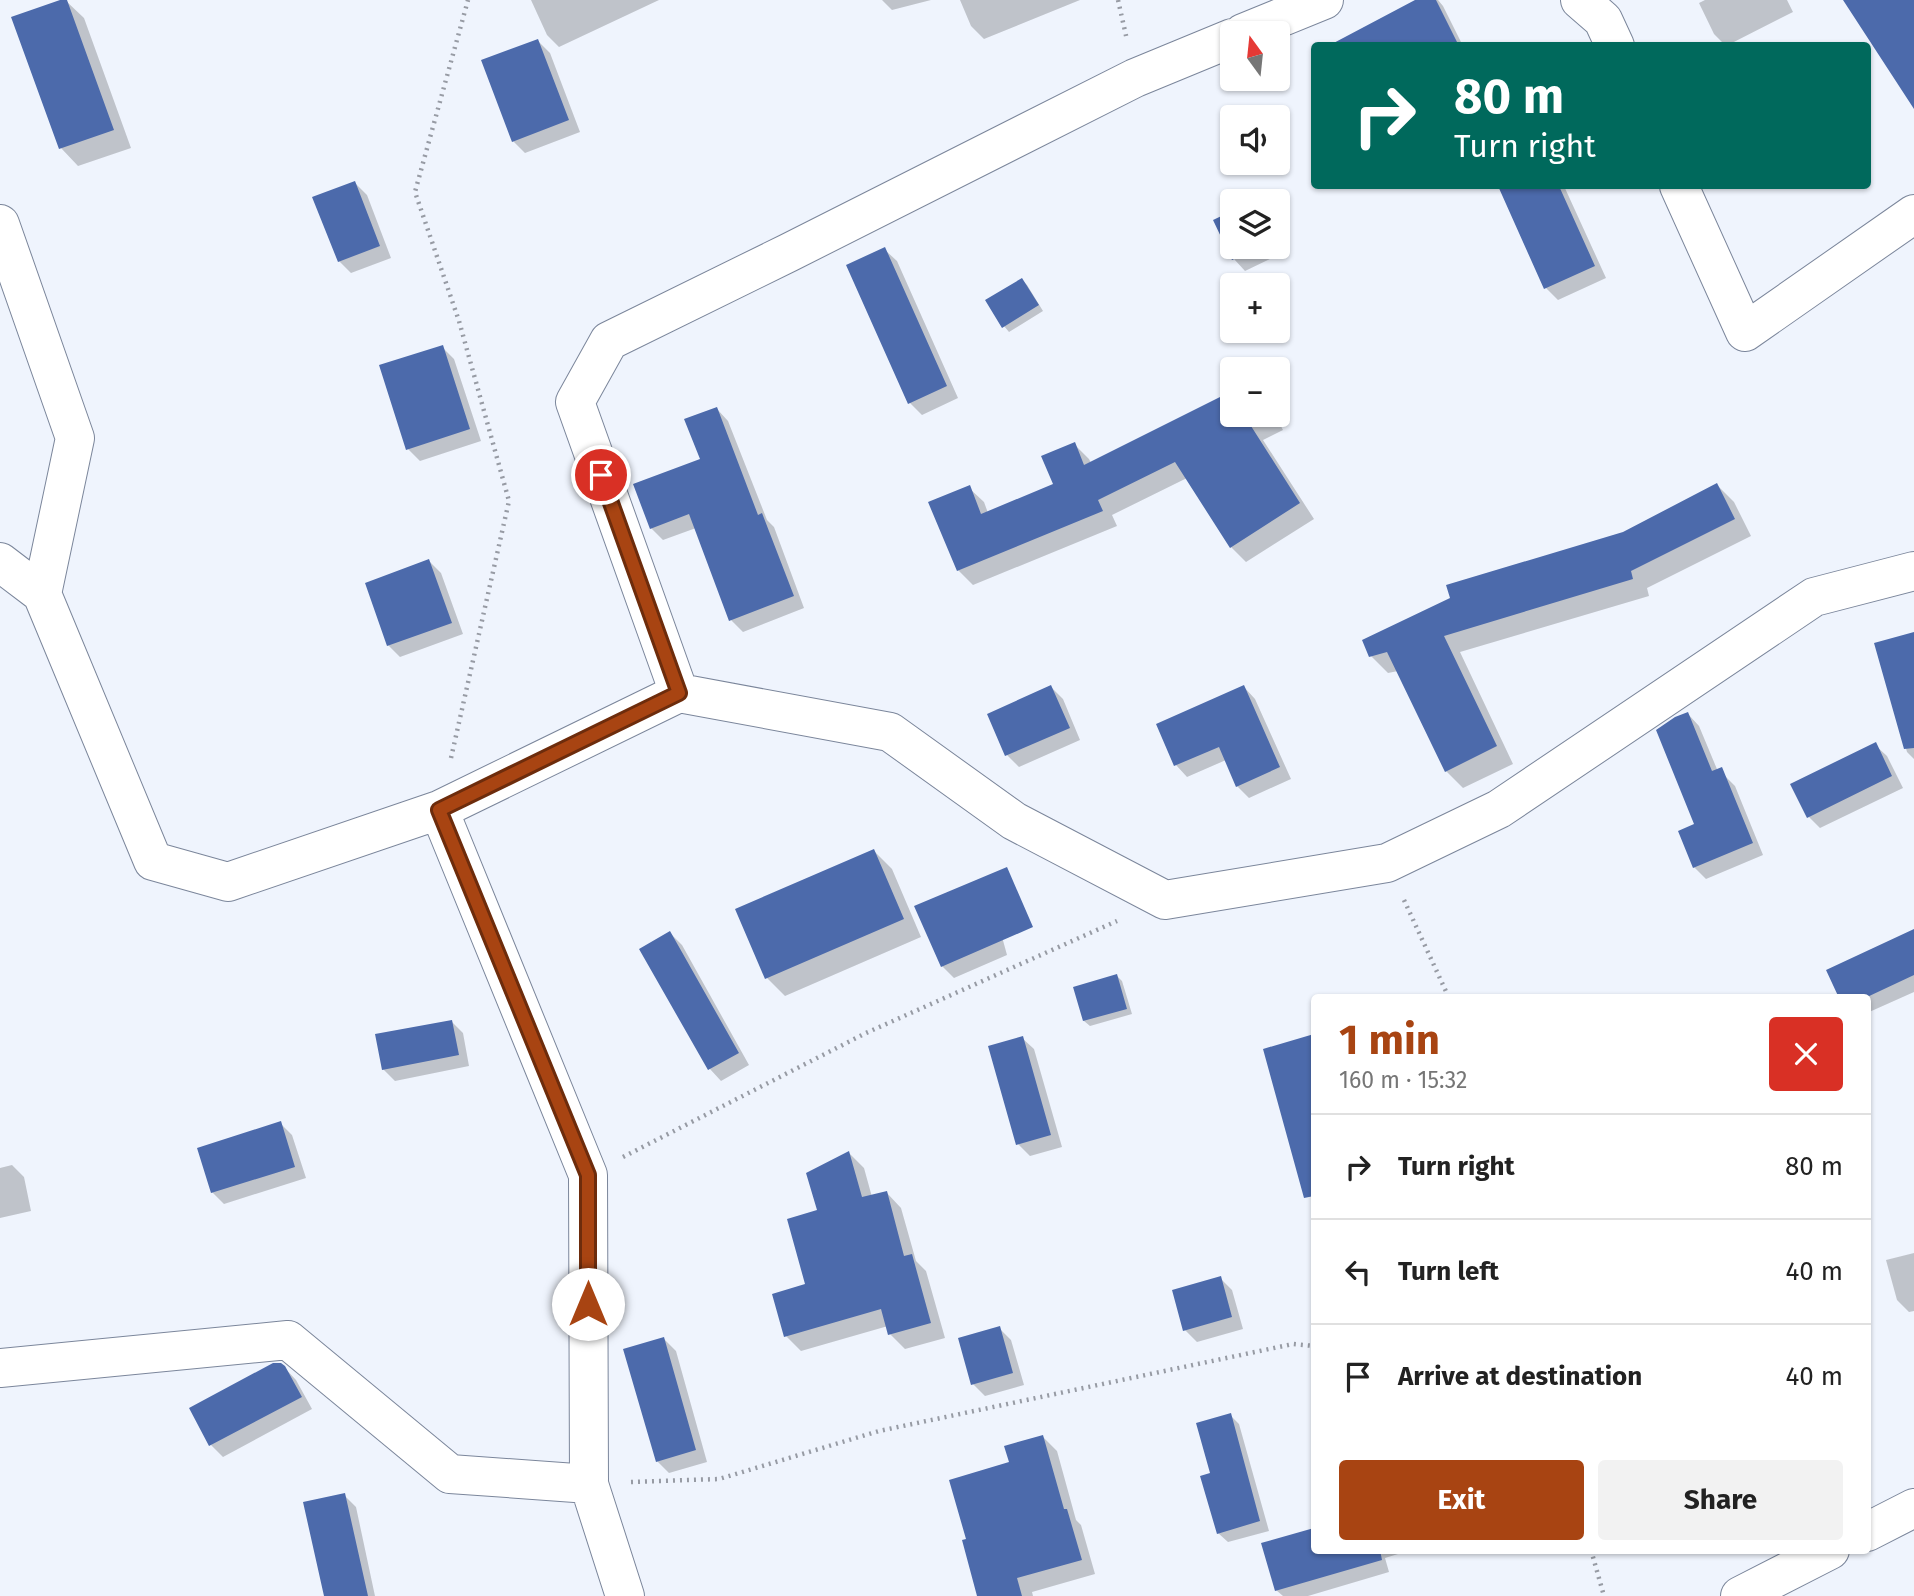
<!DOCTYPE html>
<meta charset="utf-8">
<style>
:root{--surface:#fff;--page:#f2f2f2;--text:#222;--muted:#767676;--line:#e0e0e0;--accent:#a84412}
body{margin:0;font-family:"Fira Sans",sans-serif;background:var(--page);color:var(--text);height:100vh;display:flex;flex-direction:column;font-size:26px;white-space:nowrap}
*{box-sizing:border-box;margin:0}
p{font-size:23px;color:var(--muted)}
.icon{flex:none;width:38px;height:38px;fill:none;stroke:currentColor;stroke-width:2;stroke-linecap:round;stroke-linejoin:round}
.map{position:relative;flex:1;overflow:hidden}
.sheet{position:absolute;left:1311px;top:994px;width:560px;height:560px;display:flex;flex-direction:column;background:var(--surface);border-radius:7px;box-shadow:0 2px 5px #0004}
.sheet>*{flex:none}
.banner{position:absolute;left:1311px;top:42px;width:560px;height:147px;border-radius:7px;box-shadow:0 2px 5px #0004;background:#00695c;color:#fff;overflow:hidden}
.needle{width:46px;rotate:345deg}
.controls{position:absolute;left:1220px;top:21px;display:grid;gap:14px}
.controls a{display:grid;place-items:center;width:70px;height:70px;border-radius:7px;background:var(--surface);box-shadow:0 2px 5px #0004;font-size:35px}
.pin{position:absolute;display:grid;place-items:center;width:60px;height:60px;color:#fff;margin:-30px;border:4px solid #fff;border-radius:50%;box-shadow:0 2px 7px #0007}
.me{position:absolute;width:77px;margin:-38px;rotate:0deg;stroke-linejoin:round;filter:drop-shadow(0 0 5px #0008)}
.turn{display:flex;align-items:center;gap:24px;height:147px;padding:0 28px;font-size:32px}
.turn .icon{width:91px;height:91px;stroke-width:2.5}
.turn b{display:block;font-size:49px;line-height:60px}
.round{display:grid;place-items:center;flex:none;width:74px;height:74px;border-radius:7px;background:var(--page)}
.headline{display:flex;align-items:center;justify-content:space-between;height:119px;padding:0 28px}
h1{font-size:42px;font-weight:700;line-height:52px;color:var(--accent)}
.primary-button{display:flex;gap:14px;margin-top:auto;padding:14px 28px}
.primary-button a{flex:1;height:80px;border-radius:7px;background:var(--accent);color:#fff;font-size:28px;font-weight:700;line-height:80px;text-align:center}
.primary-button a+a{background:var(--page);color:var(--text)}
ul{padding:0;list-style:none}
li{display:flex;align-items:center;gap:21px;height:105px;padding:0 28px;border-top:2px solid var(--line)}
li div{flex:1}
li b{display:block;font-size:26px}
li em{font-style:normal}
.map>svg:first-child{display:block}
.shadow{fill:#0003}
.building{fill:#4c6aab}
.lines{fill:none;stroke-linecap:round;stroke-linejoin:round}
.minor-casing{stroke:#7b869b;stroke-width:40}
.path{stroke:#979ba4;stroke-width:4.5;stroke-dasharray:2 5;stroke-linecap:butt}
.minor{stroke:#fff;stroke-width:38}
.route-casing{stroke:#6d2c0c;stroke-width:18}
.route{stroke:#a84412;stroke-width:12}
</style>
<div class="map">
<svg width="1914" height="1596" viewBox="0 0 1914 1596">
<rect width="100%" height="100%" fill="#eff4fd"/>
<!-- shadow -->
<path class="shadow" d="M 65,0 L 84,18 L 131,148 L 78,166 L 61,148 Z
M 531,0 L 659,0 L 559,47 L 547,35 Z
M 882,0 L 931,0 L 892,10 Z
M 960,0 L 1080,0 L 984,39 L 971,26 Z
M 1420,0 L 1438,0 L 1443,6 L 1463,46 L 1339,46 Z
M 1705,0 L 1787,0 L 1793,12 L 1726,46 L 1714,34 L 1699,3 Z
M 538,41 L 550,53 L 580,132 L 525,153 L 513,141 Z
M 355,183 L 367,195 L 391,258 L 351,273 L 339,261 Z
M 1500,186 L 1564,186 L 1606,278 L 1558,300 L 1546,288 Z
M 1232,213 L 1232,247 L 1278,247 L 1278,227 L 1289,250 L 1245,271 L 1234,259 L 1215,221 Z
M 885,250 L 897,261 L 958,398 L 922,415 L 910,403 Z
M 1022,280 L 1027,285 L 1043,311 L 1009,332 L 1004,326 Z
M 442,347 L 454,359 L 481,441 L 420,461 L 408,449 Z
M 1232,393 L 1232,415 L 1275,415 L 1283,430 L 1263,440 L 1314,519 L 1246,562 L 1231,547 L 1187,478 L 1112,515 L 1117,526 L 973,585 L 958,570 L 969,488 L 984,502 L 988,513 L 1055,485 L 1074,444 L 1089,459 L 1091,463 Z
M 717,409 L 728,421 L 767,520 L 774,527 L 804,608 L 743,632 L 731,620 L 696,528 L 663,540 L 651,528 L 702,460 Z
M 1717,485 L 1734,502 L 1751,536 L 1647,588 L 1649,596 L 1460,652 L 1513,764 L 1463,788 L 1446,771 L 1398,671 L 1388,673 L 1371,656 L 1624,533 Z
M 429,561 L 441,573 L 463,634 L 400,657 L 388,645 Z
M 1914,636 L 1914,759 L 1907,752 L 1877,645 Z
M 1051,687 L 1063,699 L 1080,740 L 1019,767 L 1007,755 L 989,714 Z
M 1244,687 L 1255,699 L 1291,779 L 1249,798 L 1237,786 L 1226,760 L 1187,777 L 1176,765 Z
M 1688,714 L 1699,726 L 1719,774 L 1723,774 L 1735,786 L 1763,855 L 1706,879 L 1694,867 L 1696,825 Z
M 1875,745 L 1887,756 L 1903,788 L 1820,828 L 1809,817 Z
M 874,851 L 892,869 L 921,937 L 785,996 L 767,978 Z
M 990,893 L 1007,955 L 954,978 L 942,966 Z
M 670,933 L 682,945 L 749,1065 L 721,1081 L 710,1069 Z
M 1914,937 L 1914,992 L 1867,1013 L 1867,998 L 1841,998 Z
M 1117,976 L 1122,981 L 1132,1014 L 1090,1026 L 1084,1021 L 1075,988 Z
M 451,1021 L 463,1033 L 469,1066 L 395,1081 L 383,1069 Z
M 1314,1036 L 1314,1171 L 1308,1173 L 1265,1050 Z
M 1022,1038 L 1034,1049 L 1062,1147 L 1030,1156 L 1018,1144 Z
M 280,1123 L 292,1135 L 306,1178 L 224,1204 L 212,1192 Z
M 849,1153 L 864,1168 L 872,1197 L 886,1192 L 901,1208 L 916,1261 L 926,1271 L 945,1338 L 905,1349 L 890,1334 L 888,1326 L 801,1351 L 786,1336 L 807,1286 L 819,1212 Z
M 12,1165 L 24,1177 L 31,1211 L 0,1218 L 0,1168 Z
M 1914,1253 L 1914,1311 L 1909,1312 L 1897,1300 L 1886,1260 Z
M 1220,1278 L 1232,1290 L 1243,1329 L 1197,1342 L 1185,1330 Z
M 999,1328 L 1011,1340 L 1024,1385 L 985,1396 L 973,1384 Z
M 664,1339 L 676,1351 L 707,1462 L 669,1473 L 657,1461 Z
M 281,1364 L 296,1380 L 312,1409 L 223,1457 L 211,1445 Z
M 1230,1415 L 1239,1424 L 1269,1531 L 1228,1542 L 1218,1533 L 1212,1474 Z
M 1043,1437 L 1057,1451 L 1076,1520 L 1081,1525 L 1095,1574 L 1032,1592 L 1033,1596 L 979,1596 L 968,1540 L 1011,1464 Z
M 344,1495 L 356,1507 L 375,1596 L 326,1596 Z
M 1314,1530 L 1314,1550 L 1411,1550 L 1385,1558 L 1389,1572 L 1308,1596 L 1283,1596 L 1276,1590 L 1263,1544 Z"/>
<!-- building -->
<path class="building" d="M 60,0 L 67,0 L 114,130 L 59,149 L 11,17 Z
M 1415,0 L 1436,0 L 1459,46 L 1328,46 Z
M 1843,0 L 1914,0 L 1914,109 Z
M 538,39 L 569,120 L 512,142 L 481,60 Z
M 355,181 L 380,246 L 338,262 L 312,197 Z
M 1498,186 L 1559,186 L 1595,266 L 1544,289 Z
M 1232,211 L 1232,247 L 1260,247 L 1232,260 L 1213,220 Z
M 885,247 L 947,386 L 908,404 L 846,265 Z
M 1022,278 L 1039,305 L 1002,328 L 985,300 Z
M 443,345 L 470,429 L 406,450 L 379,365 Z
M 1232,391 L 1232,415 L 1244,415 L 1300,503 L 1230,548 L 1175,462 L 1098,500 L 1103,511 L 957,571 L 928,502 L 970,485 L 981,514 L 1053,484 L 1041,456 L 1075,442 L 1084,465 Z
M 717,407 L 758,515 L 762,513 L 794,596 L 729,621 L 689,514 L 650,529 L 633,484 L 700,459 L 684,419 Z
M 1717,483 L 1735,519 L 1631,571 L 1633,579 L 1444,636 L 1497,746 L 1445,772 L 1387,652 L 1369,657 L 1362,640 L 1450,598 L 1446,585 L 1623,532 Z
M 429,559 L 452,623 L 387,646 L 365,583 Z
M 1914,632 L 1914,748 L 1904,749 L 1874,643 Z
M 1051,685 L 1070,728 L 1005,756 L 987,714 Z
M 1244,685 L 1280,767 L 1236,787 L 1219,747 L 1174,766 L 1156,724 Z
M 1688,712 L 1712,771 L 1722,767 L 1753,843 L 1693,868 L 1678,831 L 1694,824 L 1656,730 L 1675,717 Z
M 1876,742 L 1892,776 L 1807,818 L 1790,784 Z
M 874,849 L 904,919 L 765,979 L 735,909 Z
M 1007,867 L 1033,927 L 941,967 L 914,906 Z
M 1914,929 L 1914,975 L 1865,998 L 1839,998 L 1826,970 Z
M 670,931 L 739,1053 L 708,1070 L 639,949 Z
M 1117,974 L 1127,1009 L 1083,1021 L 1073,987 Z
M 452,1020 L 459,1055 L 382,1070 L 375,1034 Z
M 1314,1034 L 1314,1196 L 1304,1198 L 1263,1049 Z
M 1023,1036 L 1051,1135 L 1016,1145 L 988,1046 Z
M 281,1121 L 295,1167 L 211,1193 L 197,1148 Z
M 849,1151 L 862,1197 L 887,1191 L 904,1256 L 912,1254 L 931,1323 L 888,1335 L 881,1309 L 784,1337 L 772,1294 L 805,1284 L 787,1219 L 817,1210 L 806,1173 Z
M 1221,1276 L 1232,1317 L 1183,1331 L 1172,1290 Z
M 1000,1326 L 1013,1373 L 971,1385 L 958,1338 Z
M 664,1337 L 696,1450 L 656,1462 L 623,1349 Z
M 273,1363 L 281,1363 L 285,1366 L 302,1397 L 209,1446 L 189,1408 Z
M 1231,1413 L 1260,1521 L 1217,1534 L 1200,1476 L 1210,1473 L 1196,1423 Z
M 1043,1435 L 1064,1509 L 1067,1509 L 1082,1560 L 1017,1578 L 1022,1596 L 977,1596 L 962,1540 L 966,1539 L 949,1480 L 1009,1462 L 1004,1446 Z
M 345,1493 L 368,1596 L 324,1596 L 303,1502 Z
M 1314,1528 L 1314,1550 L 1380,1550 L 1382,1560 L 1275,1591 L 1261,1543 Z"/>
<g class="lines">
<!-- minor casing -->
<g class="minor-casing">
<path id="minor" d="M 1580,0 L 1603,20 L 1615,46
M 1243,33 L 1324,0
M 1679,186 L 1745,332 L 1914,214
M 0,224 L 75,438 L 42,594
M 0,562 L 42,594 L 153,861 L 228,882 L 439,810 L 679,693 L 890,732 L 1014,821 L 1165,900 L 1387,863 L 1499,809 L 1814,597 L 1914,571
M 679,693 L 575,402 L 609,341 L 788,253 L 1135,78 L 1232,38
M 439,810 L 588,1175 L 589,1484 L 625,1596
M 0,1368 L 288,1340 L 450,1474 L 589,1484
M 1867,1532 L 1914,1508
M 1740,1596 L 1830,1550"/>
</g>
<!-- path -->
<path class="path" d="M 1118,0 L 1127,40
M 451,758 L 509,501 L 459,321 L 415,192 L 468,0
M 1404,900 L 1449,998
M 623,1157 L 866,1033 L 1117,921
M 631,1482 L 719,1479 L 879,1431 L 1293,1344 L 1314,1346
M 1591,1550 L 1604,1596"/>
<!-- minor -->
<use href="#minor" class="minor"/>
</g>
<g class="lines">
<!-- route casing -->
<g class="route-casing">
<path id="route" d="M 588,1304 L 588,1175 L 439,810 L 679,693 L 601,475"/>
</g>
<!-- route -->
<use href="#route" class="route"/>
</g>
</svg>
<div class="controls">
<a><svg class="needle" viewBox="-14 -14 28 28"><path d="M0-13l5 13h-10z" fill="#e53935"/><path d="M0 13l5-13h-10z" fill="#767676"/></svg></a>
<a><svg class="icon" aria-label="sound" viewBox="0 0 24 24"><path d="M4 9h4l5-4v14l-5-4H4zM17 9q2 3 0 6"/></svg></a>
<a><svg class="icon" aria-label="layers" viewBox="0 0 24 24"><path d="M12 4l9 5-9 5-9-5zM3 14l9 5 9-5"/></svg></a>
<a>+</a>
<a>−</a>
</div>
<div class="pin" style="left:601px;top:475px;background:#d93025"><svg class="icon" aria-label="arrive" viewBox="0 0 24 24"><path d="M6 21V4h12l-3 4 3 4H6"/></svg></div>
<svg class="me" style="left:588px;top:1304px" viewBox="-20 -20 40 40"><circle r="19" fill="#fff"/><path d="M0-13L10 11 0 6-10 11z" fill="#a84412"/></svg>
<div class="banner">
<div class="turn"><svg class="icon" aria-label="right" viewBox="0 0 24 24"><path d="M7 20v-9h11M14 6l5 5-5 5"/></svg><div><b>80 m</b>Turn right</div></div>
</div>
<section class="sheet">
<div class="headline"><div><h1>1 min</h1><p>160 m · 15:32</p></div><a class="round" style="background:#d93025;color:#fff"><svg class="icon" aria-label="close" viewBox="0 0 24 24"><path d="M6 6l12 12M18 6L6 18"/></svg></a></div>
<ul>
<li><svg class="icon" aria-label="right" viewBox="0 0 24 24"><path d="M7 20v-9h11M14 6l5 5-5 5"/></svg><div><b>Turn right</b></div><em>80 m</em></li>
<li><svg class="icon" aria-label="left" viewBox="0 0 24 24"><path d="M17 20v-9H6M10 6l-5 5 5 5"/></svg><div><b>Turn left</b></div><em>40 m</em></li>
<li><svg class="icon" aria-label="arrive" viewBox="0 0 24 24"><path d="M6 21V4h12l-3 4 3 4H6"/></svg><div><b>Arrive at destination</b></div><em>40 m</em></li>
</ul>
<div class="primary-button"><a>Exit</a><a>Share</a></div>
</section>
</div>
